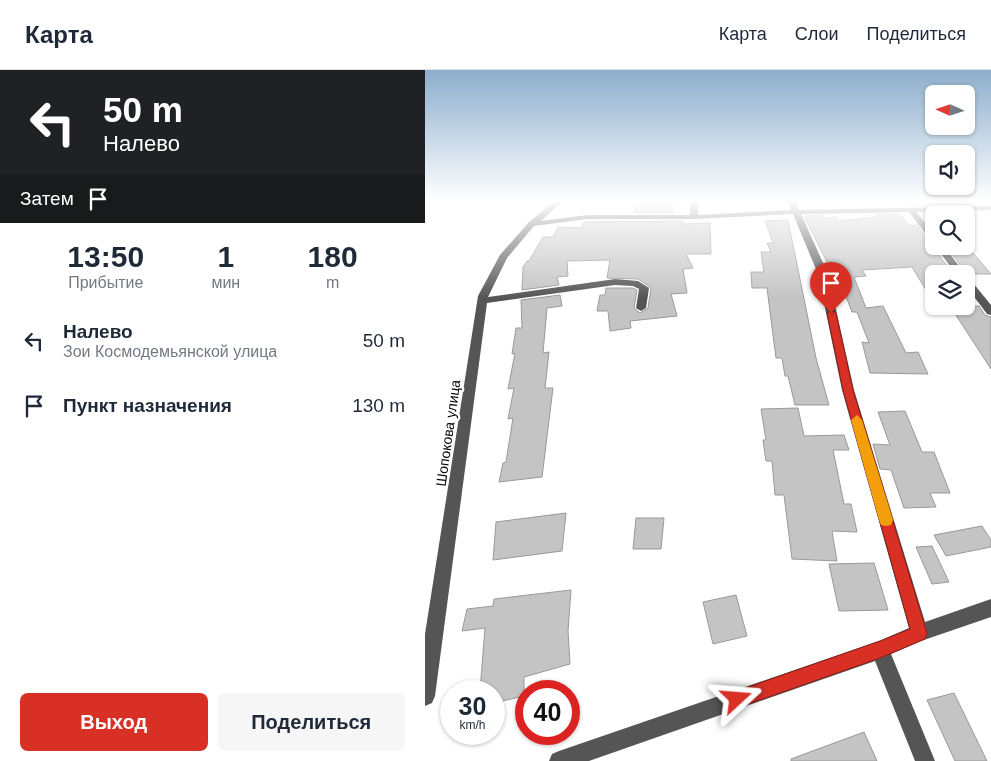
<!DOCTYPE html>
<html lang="ru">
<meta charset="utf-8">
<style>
:root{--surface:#fff;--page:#f6f6f7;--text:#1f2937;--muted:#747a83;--line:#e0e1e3;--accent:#d93025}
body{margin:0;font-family:Helvetica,sans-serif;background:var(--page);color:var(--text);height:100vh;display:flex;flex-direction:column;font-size:19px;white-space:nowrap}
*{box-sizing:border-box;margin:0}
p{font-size:16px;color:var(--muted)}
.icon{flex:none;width:28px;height:28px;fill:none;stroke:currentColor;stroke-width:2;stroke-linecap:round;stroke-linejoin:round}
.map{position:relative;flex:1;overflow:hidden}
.drawer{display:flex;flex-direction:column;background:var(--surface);width:425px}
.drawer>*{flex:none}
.hud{background:#202124;color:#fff;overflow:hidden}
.needle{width:32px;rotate:273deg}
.fabs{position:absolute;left:500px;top:15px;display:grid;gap:10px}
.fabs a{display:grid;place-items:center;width:50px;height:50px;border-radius:8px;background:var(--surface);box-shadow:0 1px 4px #0004;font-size:25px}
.speed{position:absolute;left:15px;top:610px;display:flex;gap:10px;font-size:25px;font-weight:700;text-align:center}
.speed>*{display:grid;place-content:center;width:65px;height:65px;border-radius:50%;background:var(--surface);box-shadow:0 1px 4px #0004;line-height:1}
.speed small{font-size:12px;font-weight:400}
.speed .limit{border:8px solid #d22;background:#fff;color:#111}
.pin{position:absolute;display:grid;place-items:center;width:42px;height:42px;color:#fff;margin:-51px -21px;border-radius:50% 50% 50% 0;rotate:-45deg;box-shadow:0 0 5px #0007}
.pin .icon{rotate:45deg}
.me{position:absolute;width:55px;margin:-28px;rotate:71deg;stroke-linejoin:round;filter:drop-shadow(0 0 4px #0008)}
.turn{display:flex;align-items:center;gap:18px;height:105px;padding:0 20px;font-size:22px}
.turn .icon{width:65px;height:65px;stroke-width:2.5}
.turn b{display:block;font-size:35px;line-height:42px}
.then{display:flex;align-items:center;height:48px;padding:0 20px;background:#0003;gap:10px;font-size:19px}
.eta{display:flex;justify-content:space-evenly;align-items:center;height:85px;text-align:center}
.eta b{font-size:30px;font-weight:700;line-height:35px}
.primary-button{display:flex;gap:10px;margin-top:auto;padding:10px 20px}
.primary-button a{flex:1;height:58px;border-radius:8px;background:var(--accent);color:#fff;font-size:20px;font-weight:700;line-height:58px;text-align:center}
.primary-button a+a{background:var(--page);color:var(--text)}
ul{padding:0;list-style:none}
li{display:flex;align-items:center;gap:15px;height:65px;padding:0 20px}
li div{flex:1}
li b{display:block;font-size:19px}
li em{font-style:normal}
header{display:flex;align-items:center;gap:30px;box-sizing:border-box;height:70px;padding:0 25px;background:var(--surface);border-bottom:1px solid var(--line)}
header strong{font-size:24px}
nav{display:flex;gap:28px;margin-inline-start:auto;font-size:18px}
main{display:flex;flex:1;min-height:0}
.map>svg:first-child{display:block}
.building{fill:#c4c4c4;stroke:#999}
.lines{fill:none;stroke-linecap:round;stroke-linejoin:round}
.minor{fill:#555;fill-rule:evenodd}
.route{fill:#d93025;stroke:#8d1f18}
.slow{fill:#f59e0b}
.labels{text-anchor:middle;stroke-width:4.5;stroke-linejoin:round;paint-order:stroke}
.street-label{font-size:14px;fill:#000;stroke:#fff}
</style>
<header>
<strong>Карта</strong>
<nav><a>Карта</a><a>Слои</a><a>Поделиться</a></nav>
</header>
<main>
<section class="drawer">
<div class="hud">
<div class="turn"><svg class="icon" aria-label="left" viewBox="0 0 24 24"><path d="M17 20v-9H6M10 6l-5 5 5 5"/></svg><div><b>50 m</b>Налево</div></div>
<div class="then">Затем<svg class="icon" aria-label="arrive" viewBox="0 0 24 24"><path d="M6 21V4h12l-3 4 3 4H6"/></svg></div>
</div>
<div class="eta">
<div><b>13:50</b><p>Прибытие</p></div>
<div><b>1</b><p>мин</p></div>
<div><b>180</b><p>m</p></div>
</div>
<ul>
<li><svg class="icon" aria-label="left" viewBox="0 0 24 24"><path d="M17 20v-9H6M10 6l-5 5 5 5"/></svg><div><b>Налево</b><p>Зои Космодемьянской улица</p></div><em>50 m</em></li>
<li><svg class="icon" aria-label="arrive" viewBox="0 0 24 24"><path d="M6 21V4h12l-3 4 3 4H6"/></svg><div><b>Пункт назначения</b></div><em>130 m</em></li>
</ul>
<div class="primary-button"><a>Выход</a><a>Поделиться</a></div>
</section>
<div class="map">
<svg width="566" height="691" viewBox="0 0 566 691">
<rect width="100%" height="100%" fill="#fff"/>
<!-- building -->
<path class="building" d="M 210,131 L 247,131 L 248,143 L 209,143 Z
M 452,144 L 474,144 L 485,156 L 492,155 L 504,172 L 509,173 L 508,177 L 528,204 L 509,204 L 509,233 L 487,197 L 437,200 L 441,206 L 429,207 L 441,238 L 458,236 L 481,283 L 493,282 L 503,304 L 445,303 L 437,272 L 444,273 L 432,242 L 427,242 L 414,208 L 410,208 L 379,146 L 398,145 L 399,148 L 411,147 L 414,151 L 453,147 Z
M 363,150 L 391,288 L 404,335 L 370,335 L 363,306 L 360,306 L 357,288 L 351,288 L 342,218 L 327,218 L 326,202 L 339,202 L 336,182 L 346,182 L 342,173 L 348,173 L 340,151 Z
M 258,151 L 258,154 L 285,153 L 286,184 L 261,184 L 268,198 L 258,199 L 262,223 L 246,224 L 252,246 L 205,251 L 206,258 L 185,261 L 183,241 L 172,241 L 175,225 L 180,225 L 181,218 L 208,218 L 212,220 L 209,238 L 215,243 L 223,238 L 226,218 L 213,209 L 182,208 L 185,190 L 142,191 L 143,206 L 132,207 L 134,215 L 97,220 L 98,197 L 102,191 L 104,191 L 118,167 L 128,167 L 133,157 L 156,158 L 159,152 Z
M 522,177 L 543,177 L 566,204 L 542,204 Z
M 135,225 L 137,236 L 122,238 L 118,283 L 124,282 L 120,318 L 128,318 L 117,407 L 74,412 L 78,393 L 81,392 L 88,348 L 83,349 L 89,318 L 83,319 L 90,283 L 87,284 L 91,258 L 97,258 L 96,230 Z
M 525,236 L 554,236 L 560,245 L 566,247 L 566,299 Z
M 373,338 L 379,366 L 419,365 L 424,380 L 408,380 L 419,434 L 426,434 L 432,462 L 407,461 L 412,491 L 367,489 L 359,425 L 350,425 L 347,391 L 341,391 L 338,370 L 341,370 L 336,339 Z
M 480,341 L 497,382 L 509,382 L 525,423 L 505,423 L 511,437 L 479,438 L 466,400 L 455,399 L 448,374 L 465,375 L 453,342 Z
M 141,443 L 137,481 L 68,490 L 71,452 Z
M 211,448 L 239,448 L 236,479 L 208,479 Z
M 557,456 L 566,470 L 566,477 L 521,486 L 509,465 Z
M 507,476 L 524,512 L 507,514 L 491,477 Z
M 449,493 L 463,540 L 414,541 L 404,494 Z
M 146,520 L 143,561 L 145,594 L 99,607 L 99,626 L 69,633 L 69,621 L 55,621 L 60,558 L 37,561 L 42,539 L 68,536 L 69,529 Z
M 311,525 L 322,566 L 288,574 L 278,532 Z
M 529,623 L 562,691 L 530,691 L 502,630 Z
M 439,662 L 452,691 L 366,691 L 366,689 Z"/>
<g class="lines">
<!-- minor -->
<path class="minor" d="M 130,131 L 138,131 L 116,151 L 162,145 L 265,145 L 265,131 L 273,131 L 273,145 L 366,140 L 363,131 L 370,131 L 374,140 L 566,136 L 566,140 L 491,142 L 509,163 L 509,171 L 506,171 L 484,142 L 376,144 L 403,204 L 429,320 L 500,552 L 566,529 L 566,547 L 496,571 L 466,584 L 510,691 L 490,691 L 450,591 L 164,691 L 124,691 L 127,684 L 134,681 L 454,571 L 484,558 L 417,320 L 393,204 L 368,144 L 269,149 L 162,149 L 109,156 L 82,188 L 63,227 L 190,209 L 213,211 L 224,218 L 221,238 L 216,241 L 211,238 L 214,219 L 208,216 L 190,215 L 62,233 L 10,626 L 7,633 L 0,636 L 0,564 L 53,226 L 75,185 L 104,152 Z
M 510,176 L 519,176 L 540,204 L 531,204 Z
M 541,207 L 544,208 L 566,235 L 566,245 L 562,244 L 541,216 Z"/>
</g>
<!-- sky -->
<linearGradient id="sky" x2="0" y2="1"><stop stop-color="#8cadcc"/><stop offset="0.57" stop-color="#fff"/><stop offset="1" stop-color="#fff" stop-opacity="0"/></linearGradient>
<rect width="566" height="228" fill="url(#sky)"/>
<!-- route -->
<path class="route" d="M 406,240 L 411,243 L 428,320 L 502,563 L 500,569 L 455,588 L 312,638 L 306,635 L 304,629 L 306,623 L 455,571 L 485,559 L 418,320 L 402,243 Z"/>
<!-- slow -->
<path class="slow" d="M 432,345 L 437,350 L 468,450 L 466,455 L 461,456 L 456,455 L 454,450 L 426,350 Z"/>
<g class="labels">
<!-- street labels -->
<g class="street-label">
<text transform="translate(23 363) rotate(-82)" y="5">Шопокова улица</text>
</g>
</g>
</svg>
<div class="fabs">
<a><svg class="needle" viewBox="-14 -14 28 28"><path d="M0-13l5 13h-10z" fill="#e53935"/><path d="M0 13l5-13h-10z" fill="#747a83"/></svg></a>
<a><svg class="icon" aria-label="sound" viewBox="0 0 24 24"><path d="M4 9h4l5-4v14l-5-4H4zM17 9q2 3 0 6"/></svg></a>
<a><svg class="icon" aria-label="search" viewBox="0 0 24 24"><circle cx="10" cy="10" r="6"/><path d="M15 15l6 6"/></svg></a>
<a><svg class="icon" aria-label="layers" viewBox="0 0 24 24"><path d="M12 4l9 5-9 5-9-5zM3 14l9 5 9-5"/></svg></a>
</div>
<div class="speed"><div>30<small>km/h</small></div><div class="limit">40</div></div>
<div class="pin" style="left:406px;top:243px;background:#d93025"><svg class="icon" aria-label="arrive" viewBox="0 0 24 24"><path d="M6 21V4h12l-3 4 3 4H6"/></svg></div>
<svg class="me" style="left:312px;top:629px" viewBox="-20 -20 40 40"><path d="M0-17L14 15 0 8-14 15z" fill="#d93025" stroke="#fff" stroke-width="4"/></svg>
</div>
</main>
